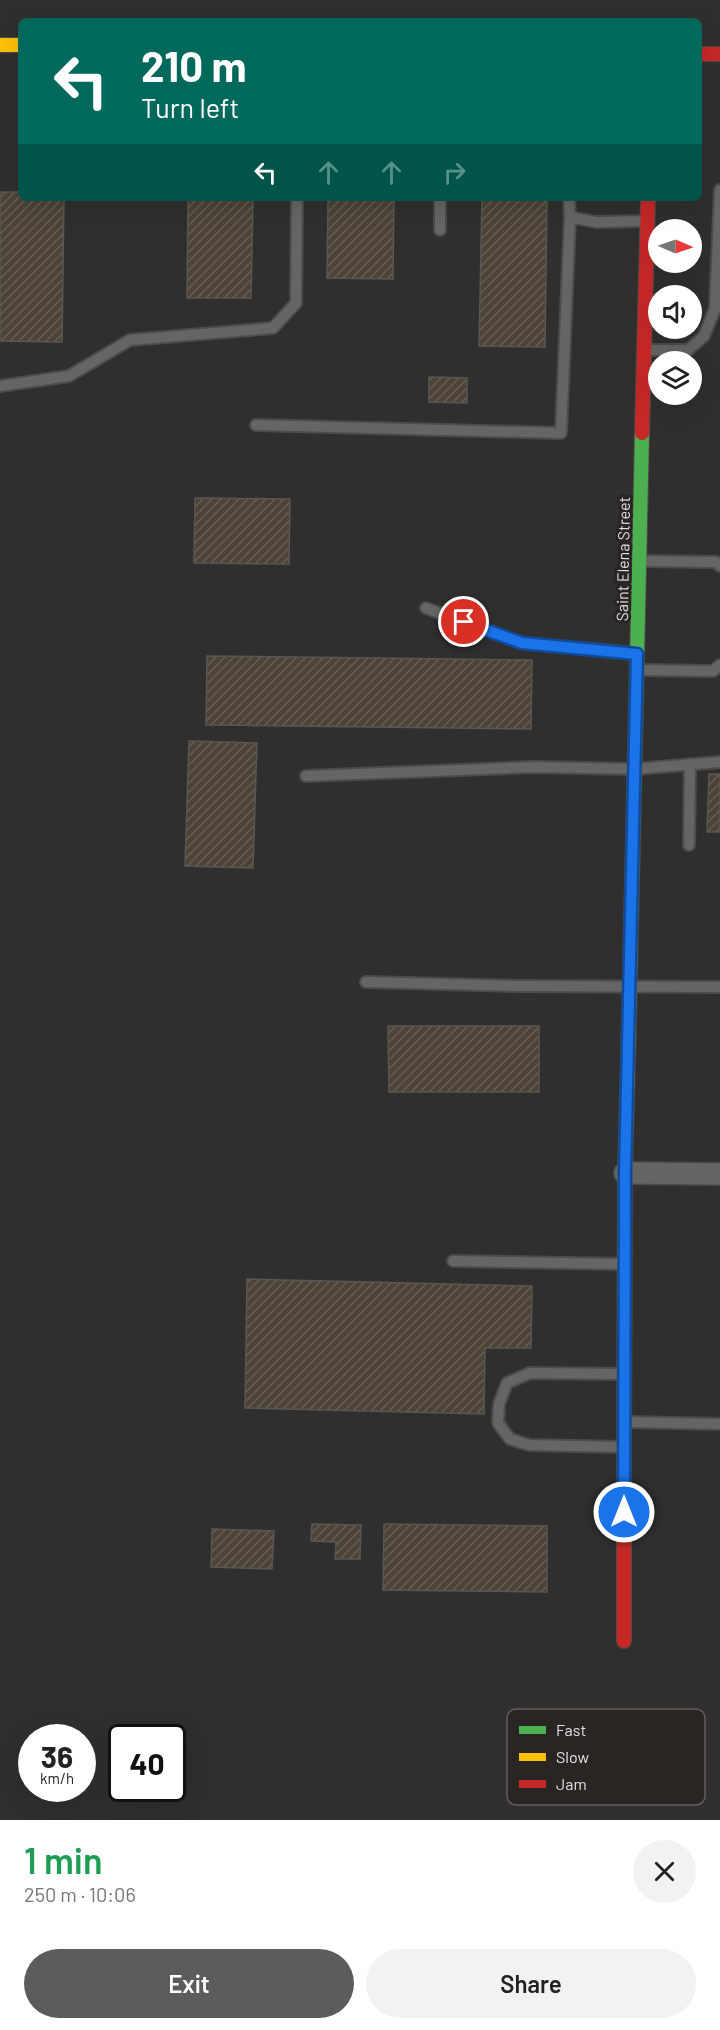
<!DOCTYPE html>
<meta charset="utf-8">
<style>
:root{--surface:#fff;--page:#f2f2f2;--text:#222;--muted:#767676;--accent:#5d5c5b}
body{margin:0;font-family:Barlow,sans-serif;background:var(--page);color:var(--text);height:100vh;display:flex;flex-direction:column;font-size:22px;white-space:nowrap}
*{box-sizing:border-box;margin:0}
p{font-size:20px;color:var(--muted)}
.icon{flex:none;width:33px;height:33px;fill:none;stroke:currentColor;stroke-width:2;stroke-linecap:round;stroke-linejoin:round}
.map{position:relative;height:1820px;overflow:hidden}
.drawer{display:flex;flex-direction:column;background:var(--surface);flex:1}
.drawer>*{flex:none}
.banner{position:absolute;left:18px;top:18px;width:684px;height:183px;border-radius:9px;box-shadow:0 6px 24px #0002;background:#00695c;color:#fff;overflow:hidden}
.needle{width:39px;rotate:92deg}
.controls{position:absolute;left:648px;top:219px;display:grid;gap:12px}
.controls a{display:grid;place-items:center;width:54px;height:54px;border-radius:50%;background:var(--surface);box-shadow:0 6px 24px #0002;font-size:30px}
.speed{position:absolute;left:18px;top:1724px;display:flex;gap:12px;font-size:30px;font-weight:700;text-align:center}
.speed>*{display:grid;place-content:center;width:78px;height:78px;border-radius:50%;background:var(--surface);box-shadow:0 6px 24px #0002;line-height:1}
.speed small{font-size:15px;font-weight:400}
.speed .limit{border:3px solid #111;border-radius:9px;background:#fff;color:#111}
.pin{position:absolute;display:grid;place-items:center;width:51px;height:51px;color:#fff;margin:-26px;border:3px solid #fff;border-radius:50%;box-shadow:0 2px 6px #0007}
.me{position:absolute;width:66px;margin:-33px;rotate:0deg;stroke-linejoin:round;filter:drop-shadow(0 0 4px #0008)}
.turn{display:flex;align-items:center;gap:21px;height:126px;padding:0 24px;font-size:27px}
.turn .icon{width:78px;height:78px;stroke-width:2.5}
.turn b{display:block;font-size:42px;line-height:51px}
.lanes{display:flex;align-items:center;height:57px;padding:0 24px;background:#0003;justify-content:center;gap:30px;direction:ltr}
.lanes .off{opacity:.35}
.round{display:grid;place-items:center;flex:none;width:63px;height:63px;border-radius:32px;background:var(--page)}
.head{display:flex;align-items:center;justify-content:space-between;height:102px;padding:0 24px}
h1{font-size:36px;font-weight:600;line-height:45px;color:#1e9e55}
.action{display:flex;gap:12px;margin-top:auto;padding:12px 24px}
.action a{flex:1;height:69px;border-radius:36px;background:var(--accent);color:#fff;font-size:24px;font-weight:600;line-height:69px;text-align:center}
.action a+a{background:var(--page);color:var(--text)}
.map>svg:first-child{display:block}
.building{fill:url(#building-hatch);stroke:#585756;stroke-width:1.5}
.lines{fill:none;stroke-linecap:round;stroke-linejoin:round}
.lane-casing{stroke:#4d4c4b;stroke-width:14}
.street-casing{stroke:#4d4c4b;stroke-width:24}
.fast-casing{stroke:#4d4c4b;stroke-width:16}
.slow-casing{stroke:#4d4c4b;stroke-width:16}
.jam-casing{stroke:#4d4c4b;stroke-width:16}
.lane{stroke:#676563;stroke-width:10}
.street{stroke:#676563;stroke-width:21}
.fast{stroke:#4caf50;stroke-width:14}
.slow{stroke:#ffc107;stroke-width:14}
.jam{stroke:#c62828;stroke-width:14}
.route-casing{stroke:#114b97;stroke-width:15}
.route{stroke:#1a73e8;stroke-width:10}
.labels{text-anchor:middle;stroke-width:6;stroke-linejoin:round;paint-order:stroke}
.street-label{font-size:16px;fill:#e3e1df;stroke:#282523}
.key{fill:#282523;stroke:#605d5b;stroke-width:1.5}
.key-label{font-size:16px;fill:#e3e1df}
</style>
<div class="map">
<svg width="720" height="1820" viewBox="0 0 720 1820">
<defs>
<pattern id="building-hatch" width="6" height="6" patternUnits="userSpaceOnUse" patternTransform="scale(1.5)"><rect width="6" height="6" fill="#4c4336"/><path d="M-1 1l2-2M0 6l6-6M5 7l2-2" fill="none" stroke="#665e53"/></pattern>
</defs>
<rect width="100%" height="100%" fill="#312f2d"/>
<!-- building -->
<path class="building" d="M 0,192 L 21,192 L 21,198 L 64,198 L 62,342 L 0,341 Z
M 188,198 L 253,198 L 251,298 L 187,298 Z
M 328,198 L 394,198 L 393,279 L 327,278 Z
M 482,198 L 547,198 L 545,347 L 479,346 Z
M 429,377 L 467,378 L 467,403 L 429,402 Z
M 195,498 L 290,499 L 289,564 L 194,563 Z
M 207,656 L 532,660 L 531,729 L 206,725 Z
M 189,741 L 257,743 L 253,868 L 185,866 Z
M 709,774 L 720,774 L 720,832 L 707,832 Z
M 388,1026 L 539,1026 L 539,1092 L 389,1092 Z
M 247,1279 L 532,1286 L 531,1348 L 485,1348 L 484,1414 L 245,1408 Z
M 312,1524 L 361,1525 L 360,1559 L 335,1559 L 336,1542 L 311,1541 Z
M 384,1524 L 547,1526 L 547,1592 L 383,1590 Z
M 212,1529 L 274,1531 L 272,1569 L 211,1567 Z"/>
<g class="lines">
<!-- lane casing -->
<g class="lane-casing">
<path id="lane" d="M 440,198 L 440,230
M 569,198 L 570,217 L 596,222 L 647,221
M 648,350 L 688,350 L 704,336 L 715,309 L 720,190
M 0,386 L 69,376 L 130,340 L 273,328 L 296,303 L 297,198
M 256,425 L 561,433 L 570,217
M 640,561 L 716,562 L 720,566
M 426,608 L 522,643 L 634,653
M 639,670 L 713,671 L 720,665
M 306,776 L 534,767 L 635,769 L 720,762
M 689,845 L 690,764
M 366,982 L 515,986 L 720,987
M 453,1261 L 624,1264
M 627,1422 L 720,1424
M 622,1447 L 529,1445 L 510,1439 L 498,1423 L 499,1404 L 507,1383 L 530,1373 L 624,1374"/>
</g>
<!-- street casing -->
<g class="street-casing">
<path id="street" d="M 625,1173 L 720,1174"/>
</g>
<!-- fast casing -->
<g class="fast-casing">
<path id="fast" d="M 629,1018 L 642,433"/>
</g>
<!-- slow casing -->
<g class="slow-casing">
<path id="slow" d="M 0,45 L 21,45
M 624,1457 L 625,1173 L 629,1018"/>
</g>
<!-- jam casing -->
<g class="jam-casing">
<path id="jam" d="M 699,54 L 720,54
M 642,433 L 648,198
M 624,1641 L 624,1457"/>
</g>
<!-- lane -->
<use href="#lane" class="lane"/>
<!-- street -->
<use href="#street" class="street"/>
<!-- fast -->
<use href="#fast" class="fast"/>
<!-- slow -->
<use href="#slow" class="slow"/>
<!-- jam -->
<use href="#jam" class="jam"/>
</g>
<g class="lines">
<!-- route casing -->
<g class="route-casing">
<path id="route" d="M 464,622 L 522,643 L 637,654 L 625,1173 L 624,1512"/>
</g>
<!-- route -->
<use href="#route" class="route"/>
</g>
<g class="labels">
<!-- street labels -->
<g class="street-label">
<text transform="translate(623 559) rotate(-89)" y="6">Saint Elena Street</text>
</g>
</g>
<!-- legend -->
<rect x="507" y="1709" width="198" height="96" rx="9" class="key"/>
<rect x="519" y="1726" width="27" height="8" fill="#4caf50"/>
<rect x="519" y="1753" width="27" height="8" fill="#ffc107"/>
<rect x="519" y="1780" width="27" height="8" fill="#c62828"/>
<g class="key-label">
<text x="556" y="1736">Fast</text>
<text x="556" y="1763">Slow</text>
<text x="556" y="1790">Jam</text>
</g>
</svg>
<div class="controls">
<a><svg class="needle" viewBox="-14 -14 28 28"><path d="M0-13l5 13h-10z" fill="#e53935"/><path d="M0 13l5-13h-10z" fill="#767676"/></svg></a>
<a><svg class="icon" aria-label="sound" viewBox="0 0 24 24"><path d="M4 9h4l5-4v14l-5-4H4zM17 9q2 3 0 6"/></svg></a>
<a><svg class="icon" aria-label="layers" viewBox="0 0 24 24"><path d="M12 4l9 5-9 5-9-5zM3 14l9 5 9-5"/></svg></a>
</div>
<div class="speed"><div>36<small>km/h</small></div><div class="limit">40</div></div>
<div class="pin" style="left:464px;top:622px;background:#d93025"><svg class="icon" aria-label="arrive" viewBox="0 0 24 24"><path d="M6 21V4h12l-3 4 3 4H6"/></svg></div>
<svg class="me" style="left:624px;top:1512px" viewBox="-20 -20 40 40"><circle r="17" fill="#1a73e8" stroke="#fff" stroke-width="3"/><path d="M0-11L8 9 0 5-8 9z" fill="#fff"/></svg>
<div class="banner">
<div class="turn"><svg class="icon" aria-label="left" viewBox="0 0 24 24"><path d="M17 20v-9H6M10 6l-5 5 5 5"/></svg><div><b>210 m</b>Turn left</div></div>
<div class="lanes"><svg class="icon" aria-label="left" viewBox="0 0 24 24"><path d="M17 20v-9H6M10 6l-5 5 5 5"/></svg><svg class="icon off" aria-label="ahead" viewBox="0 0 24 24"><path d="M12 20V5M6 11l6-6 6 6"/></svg><svg class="icon off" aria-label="ahead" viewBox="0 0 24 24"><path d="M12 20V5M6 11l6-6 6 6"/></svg><svg class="icon off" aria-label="right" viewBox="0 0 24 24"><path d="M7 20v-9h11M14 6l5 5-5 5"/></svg></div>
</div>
</div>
<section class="drawer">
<div class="head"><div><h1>1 min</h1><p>250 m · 10:06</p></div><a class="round"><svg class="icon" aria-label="close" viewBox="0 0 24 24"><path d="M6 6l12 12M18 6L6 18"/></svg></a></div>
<div class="action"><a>Exit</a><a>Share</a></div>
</section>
